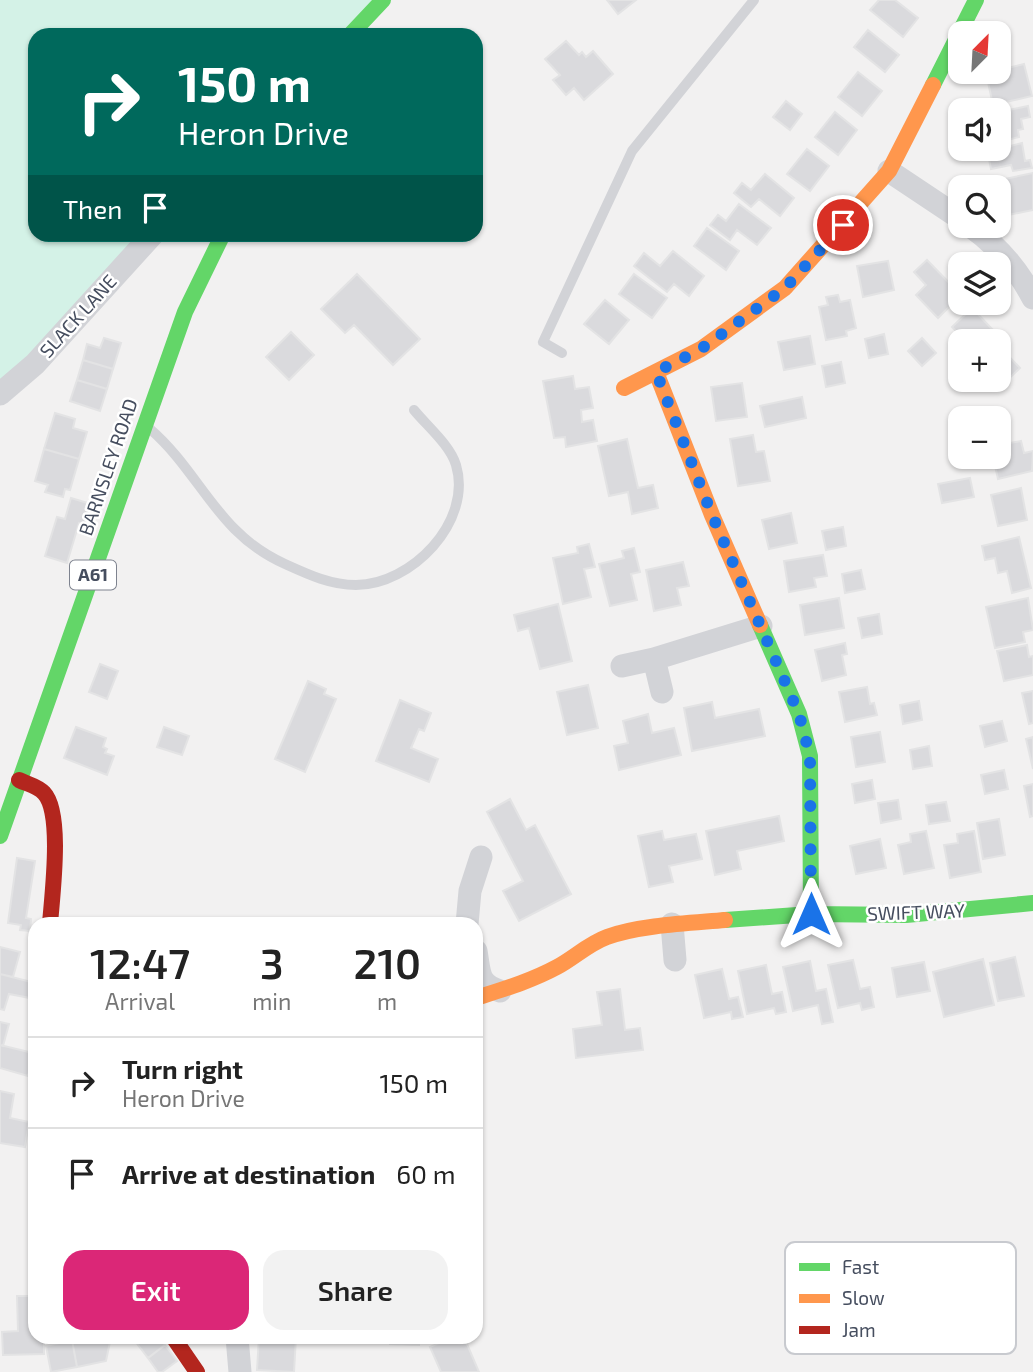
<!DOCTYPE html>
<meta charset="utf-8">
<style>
:root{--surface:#fff;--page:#f2f2f2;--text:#222;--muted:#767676;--line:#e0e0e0;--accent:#db2777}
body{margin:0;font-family:"Exo 2",sans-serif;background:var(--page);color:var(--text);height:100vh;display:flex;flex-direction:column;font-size:26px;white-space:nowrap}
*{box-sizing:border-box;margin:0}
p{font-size:23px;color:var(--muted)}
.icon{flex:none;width:38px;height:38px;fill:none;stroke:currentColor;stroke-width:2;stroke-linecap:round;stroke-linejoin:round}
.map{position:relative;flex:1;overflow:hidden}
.sheet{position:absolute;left:28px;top:917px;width:455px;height:427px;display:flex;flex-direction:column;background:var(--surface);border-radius:21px;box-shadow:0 2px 5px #0004}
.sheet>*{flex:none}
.guide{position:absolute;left:28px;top:28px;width:455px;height:214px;border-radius:21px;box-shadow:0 2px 5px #0004;background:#00695c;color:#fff;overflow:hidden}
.needle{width:46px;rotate:24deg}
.controls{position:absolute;left:948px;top:21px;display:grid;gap:14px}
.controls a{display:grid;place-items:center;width:63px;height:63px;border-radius:14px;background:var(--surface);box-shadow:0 2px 5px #0004;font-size:35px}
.pin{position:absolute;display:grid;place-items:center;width:60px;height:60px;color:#fff;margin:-30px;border:4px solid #fff;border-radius:50%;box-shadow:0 2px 7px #0007}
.me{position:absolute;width:77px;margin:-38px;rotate:0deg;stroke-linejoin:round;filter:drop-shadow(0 0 5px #0008)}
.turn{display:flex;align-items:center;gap:24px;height:147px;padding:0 35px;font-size:32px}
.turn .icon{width:91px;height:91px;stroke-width:2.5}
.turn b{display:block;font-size:49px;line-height:60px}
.then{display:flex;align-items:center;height:66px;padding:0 35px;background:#0003;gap:14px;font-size:26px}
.eta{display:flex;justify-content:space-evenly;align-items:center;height:119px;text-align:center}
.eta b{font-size:42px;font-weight:600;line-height:49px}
.primary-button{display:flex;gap:14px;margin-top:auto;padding:14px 35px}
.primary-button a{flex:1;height:80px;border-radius:21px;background:var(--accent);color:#fff;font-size:28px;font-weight:600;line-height:80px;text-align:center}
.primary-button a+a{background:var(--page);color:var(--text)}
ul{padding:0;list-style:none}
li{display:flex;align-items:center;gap:21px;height:91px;padding:0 35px;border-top:2px solid var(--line)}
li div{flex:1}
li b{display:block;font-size:26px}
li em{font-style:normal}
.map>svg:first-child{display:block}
.green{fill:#d4f2e7}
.building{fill:#dadadd;stroke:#e3e3e4;stroke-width:2}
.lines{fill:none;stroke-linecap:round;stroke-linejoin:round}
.lane{stroke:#d2d3d7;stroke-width:10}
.street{stroke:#d2d3d7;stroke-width:23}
.fast{stroke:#63d668;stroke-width:16}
.slow{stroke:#ff974d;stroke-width:16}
.jam{stroke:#b3261e;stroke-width:16}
.route{stroke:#1a73e8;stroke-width:12;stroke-dasharray:0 21.6}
.labels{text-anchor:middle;stroke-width:5;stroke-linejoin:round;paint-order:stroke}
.shield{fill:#fff;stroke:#7e838f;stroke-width:2}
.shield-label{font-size:18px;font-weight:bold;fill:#464e5f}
.street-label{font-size:19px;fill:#464e5f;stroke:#fff}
.key{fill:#fff;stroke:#c8cacf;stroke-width:2}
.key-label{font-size:19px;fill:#464e5f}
</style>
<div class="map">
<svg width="1033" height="1372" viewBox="0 0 1033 1372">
<rect width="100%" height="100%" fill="#f2f1f1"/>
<!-- green -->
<path class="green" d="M 0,0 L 383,0 L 350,35 L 35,35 L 35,234 L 148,235 L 0,394 Z"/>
<!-- building -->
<path class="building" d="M 607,0 L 636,0 L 618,14 Z
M 879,0 L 895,0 L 918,18 L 903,37 L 870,10 Z
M 868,30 L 899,55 L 885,72 L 854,47 Z
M 566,41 L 579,55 L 582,52 L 586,57 L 593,51 L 613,74 L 584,100 L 574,88 L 566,95 L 553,80 L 560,75 L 545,59 Z
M 1024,64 L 1032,96 L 993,105 L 986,73 L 999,72 L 999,70 Z
M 858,72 L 882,91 L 862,116 L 838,97 Z
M 786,101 L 802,114 L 790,130 L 773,117 Z
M 1028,106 L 1030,117 L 1021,119 L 1023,129 L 1018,130 L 1019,137 L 999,142 L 999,112 Z
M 835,112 L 857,130 L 838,155 L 815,137 Z
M 1022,143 L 1025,161 L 1030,160 L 1032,168 L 1013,171 L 1011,165 L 991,169 L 987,149 L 999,149 Z
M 807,149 L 829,166 L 810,191 L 787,174 Z
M 1033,173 L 1033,210 L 1003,216 L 999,187 L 997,187 L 995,181 Z
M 765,174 L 794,198 L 780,216 L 759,199 L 751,207 L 734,193 L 742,183 L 751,190 Z
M 739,204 L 771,228 L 757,245 L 737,230 L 730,240 L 710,225 L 718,215 L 726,221 Z
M 707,228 L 739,251 L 726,270 L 694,246 Z
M 673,251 L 704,276 L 689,296 L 674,284 L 667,292 L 634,266 L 644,253 L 660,266 Z
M 927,260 L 961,295 L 938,318 L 916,295 L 926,285 L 914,272 Z
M 888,261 L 894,290 L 863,297 L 857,266 Z
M 357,274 L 420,339 L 393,365 L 354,325 L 345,333 L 321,309 Z
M 634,274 L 667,298 L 652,318 L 619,294 Z
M 838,295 L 840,302 L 850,300 L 856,328 L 846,331 L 847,336 L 826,340 L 819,307 L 828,305 L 826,297 Z
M 605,300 L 629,320 L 609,344 L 584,324 Z
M 972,308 L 993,330 L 982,341 L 966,341 L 952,327 Z
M 291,332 L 314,355 L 289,380 L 266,357 Z
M 884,334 L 888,354 L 869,358 L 865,339 Z
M 810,336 L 815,364 L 784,370 L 778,342 Z
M 104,338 L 121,343 L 113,369 L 83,360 L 87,344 L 100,348 Z
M 922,338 L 936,353 L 922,366 L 908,351 Z
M 999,346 L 1020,368 L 998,389 L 988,380 L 999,380 Z
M 83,360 L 113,369 L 107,389 L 77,380 Z
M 841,362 L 845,383 L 826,387 L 822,366 Z
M 573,376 L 575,389 L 589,387 L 593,408 L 581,410 L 582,422 L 593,420 L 597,441 L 566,447 L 565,437 L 554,438 L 543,381 Z
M 77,380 L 107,389 L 100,411 L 70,401 Z
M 742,383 L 747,417 L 716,421 L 711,387 Z
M 802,397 L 806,418 L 765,427 L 760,406 Z
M 55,413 L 75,419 L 73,428 L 87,432 L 79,459 L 44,449 Z
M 753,435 L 756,452 L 764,451 L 770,481 L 738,486 L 730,439 Z
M 627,439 L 638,488 L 653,485 L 658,508 L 632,514 L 628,492 L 609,496 L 598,446 Z
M 1021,441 L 1024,453 L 1033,451 L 1032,471 L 998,479 L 993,457 L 999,457 L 999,445 Z
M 44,449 L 79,459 L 70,490 L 65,489 L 63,497 L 45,492 L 48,485 L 35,481 Z
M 970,478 L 974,497 L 942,503 L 938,484 Z
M 1021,488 L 1027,520 L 998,526 L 991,495 Z
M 71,498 L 91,504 L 85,525 L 79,523 L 67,563 L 45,556 L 57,517 L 65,519 Z
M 791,513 L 797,543 L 769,549 L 762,520 Z
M 843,527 L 846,546 L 826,550 L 822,531 Z
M 1019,537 L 1031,588 L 1012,593 L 1007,571 L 998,573 L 995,558 L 985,560 L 982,546 Z
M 589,544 L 595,567 L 584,569 L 591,597 L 563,604 L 553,558 L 578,553 L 577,547 Z
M 634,548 L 640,572 L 631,574 L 637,600 L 610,606 L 599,564 L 624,558 L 622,551 Z
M 823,555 L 827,576 L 814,578 L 816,587 L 789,592 L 784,561 Z
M 683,562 L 689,586 L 677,588 L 681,605 L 654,611 L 646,570 Z
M 861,570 L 865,589 L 845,593 L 842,574 Z
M 839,598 L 844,628 L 805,635 L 800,605 Z
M 1028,598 L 1033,630 L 1023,632 L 1025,642 L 995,648 L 986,607 Z
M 558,604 L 572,661 L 540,669 L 529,628 L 518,631 L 514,615 Z
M 879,614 L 882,634 L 862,638 L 858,618 Z
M 845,643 L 847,654 L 842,655 L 846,675 L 822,681 L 815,650 Z
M 1027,645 L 1029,657 L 1033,656 L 1033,675 L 1004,681 L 997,651 Z
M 100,664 L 118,671 L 107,699 L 89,692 Z
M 308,681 L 326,689 L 324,694 L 336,699 L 305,772 L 275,759 Z
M 588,685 L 598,728 L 567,735 L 557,692 Z
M 867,687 L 870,704 L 874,703 L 877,715 L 845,722 L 839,692 Z
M 1033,691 L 1033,723 L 1029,724 L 1022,693 Z
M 400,700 L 431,713 L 424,731 L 419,729 L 411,748 L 438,759 L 429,782 L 376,761 Z
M 919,701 L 922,720 L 903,724 L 900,705 Z
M 712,702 L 715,718 L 759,709 L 765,736 L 692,751 L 684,708 Z
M 648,714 L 652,733 L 674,728 L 681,755 L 619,770 L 614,746 L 628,743 L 623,721 Z
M 1002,721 L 1007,741 L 985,747 L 980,726 Z
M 76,727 L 106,738 L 103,747 L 107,749 L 105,753 L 114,756 L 107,775 L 64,758 Z
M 164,727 L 189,736 L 182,755 L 157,747 Z
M 880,732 L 885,762 L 856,767 L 851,737 Z
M 1033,737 L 1033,769 L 1026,739 Z
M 929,746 L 932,766 L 913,769 L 910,750 Z
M 1004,770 L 1008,789 L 985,794 L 981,775 Z
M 872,780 L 875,799 L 855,803 L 852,784 Z
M 1033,784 L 1033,816 L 1030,817 L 1024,786 Z
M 510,799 L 526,830 L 535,825 L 571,894 L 519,921 L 503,891 L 523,881 L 487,812 Z
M 898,800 L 901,819 L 881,823 L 878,803 Z
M 946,802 L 950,821 L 929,824 L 926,805 Z
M 779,816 L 784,841 L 737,851 L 741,869 L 715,875 L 706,831 Z
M 999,819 L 1005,855 L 983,859 L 977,823 Z
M 662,831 L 664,840 L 696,834 L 702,859 L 669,866 L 673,882 L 649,887 L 638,836 Z
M 926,831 L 934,868 L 904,874 L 898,845 L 911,842 L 910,834 Z
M 974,831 L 981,872 L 950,878 L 944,845 L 958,843 L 957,834 Z
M 880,839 L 886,868 L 856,874 L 850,846 Z
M 17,858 L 35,861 L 26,918 L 31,919 L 30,931 L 20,930 L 21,925 L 8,923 Z
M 0,947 L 20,952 L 13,977 L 0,974 Z
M 1015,957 L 1024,996 L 998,1001 L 990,963 Z
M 983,959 L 994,1005 L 944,1017 L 933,972 Z
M 853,960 L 860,989 L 870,987 L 874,1007 L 862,1010 L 860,1003 L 838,1008 L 828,965 Z
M 810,961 L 816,991 L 826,989 L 833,1022 L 822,1024 L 818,1005 L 793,1011 L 783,967 Z
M 924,962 L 930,991 L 897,997 L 892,968 Z
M 766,965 L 772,994 L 782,992 L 786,1012 L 776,1014 L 774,1008 L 747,1014 L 738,971 Z
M 722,969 L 729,999 L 738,997 L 743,1017 L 732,1019 L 731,1012 L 704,1018 L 695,975 Z
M 0,974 L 35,983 L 30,998 L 9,994 L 4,1010 L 0,1009 Z
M 620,989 L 625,1030 L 640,1028 L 643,1050 L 576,1058 L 573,1029 L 602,1025 L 597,992 Z
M 0,1022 L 9,1024 L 3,1046 L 0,1045 Z
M 0,1045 L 33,1053 L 28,1076 L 0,1068 Z
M 0,1091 L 14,1094 L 10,1118 L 29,1122 L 25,1147 L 0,1143 Z
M 17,1296 L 35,1296 L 35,1337 L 44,1337 L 44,1354 L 3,1355 L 2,1332 L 18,1331 Z
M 88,1337 L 111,1337 L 106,1361 L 77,1367 L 72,1340 Z
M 132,1337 L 159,1337 L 165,1345 L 148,1358 Z
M 259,1337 L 296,1337 L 294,1372 L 257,1370 Z
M 391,1337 L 419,1337 L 419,1345 L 390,1344 Z
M 452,1337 L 464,1337 L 479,1372 L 441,1372 L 430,1347 Z
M 72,1340 L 77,1367 L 51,1372 L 46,1346 Z
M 165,1345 L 177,1361 L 162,1372 L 158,1372 L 148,1358 Z"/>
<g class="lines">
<!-- lane -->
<path class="lane" d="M 562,353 L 543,342 L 632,151 L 754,0
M 150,429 C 201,473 217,534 285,564 C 307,574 330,585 356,585 C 411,585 473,522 456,465 C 450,445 427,426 414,410"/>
<!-- street -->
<path class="street" d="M 889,171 L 961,219
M 970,226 C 998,246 1017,268 1033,298
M 0,394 L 35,364 L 153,234
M 654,659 L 662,692
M 622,666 L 654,659 L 761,626
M 467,924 L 470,891 L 481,857
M 672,924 L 675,960
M 476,951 C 480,972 477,984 500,991
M 237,1337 L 240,1372"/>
<!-- fast -->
<path class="fast" d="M 350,35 L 383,0
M 933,85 L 976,0
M 760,625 L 799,714 L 810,756 L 811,914
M 0,836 L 185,312 L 223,234
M 725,920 L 811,914 L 906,915 L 1033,903"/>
<!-- slow -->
<path class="slow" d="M 656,372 L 712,515 L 760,625
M 624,388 L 701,349 L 785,288 L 889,171 L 933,85
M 476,998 C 504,989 531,981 557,967 C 574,958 588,944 607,937 C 639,925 691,923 725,920"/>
<!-- jam -->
<path class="jam" d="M 19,780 C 27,784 38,786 44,793 C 63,813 52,896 50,924
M 173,1337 L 197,1372"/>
</g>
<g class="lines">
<!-- route -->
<path class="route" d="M 811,914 L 810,756 L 799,714 L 712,515 L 656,372 L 701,349 L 785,288 L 843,225"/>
</g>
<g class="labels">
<!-- shield labels -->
<rect class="shield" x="70" y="560.5" width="46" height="29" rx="5"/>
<g class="shield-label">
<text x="93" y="581">A61</text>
</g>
<!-- street labels -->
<g class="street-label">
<text transform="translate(78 316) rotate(-48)" y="7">SLACK LANE</text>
<text transform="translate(108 467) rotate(-71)" y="7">BARNSLEY ROAD</text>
<text transform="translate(916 912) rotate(-2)" y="7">SWIFT WAY</text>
</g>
</g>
<!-- legend -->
<rect x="785" y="1242" width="231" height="112" rx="10" class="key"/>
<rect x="799" y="1263" width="31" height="8" fill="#63d668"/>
<rect x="799" y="1294" width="31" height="9" fill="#ff974d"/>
<rect x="799" y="1326" width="31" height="8" fill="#b3261e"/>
<g class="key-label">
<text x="842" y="1274">Fast</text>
<text x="842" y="1305">Slow</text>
<text x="842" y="1337">Jam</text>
</g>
</svg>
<div class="controls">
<a><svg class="needle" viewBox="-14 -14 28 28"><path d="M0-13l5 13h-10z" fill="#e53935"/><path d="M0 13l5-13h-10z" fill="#767676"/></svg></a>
<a><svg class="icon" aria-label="sound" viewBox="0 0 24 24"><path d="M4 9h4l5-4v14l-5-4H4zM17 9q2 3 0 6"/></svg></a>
<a><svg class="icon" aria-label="search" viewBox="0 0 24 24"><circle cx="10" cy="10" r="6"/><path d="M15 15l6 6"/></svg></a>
<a><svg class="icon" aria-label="layers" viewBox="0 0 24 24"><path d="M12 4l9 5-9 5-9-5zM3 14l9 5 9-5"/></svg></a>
<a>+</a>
<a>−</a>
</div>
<div class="pin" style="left:843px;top:225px;background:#d93025"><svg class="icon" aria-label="arrive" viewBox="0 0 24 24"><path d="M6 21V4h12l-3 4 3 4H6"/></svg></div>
<svg class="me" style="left:811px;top:914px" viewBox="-20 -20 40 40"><path d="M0-17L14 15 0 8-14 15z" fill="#1a73e8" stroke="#fff" stroke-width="4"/></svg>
<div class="guide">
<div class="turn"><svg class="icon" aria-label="right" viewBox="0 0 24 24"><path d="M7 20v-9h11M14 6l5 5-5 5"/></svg><div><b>150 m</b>Heron Drive</div></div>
<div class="then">Then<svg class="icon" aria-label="arrive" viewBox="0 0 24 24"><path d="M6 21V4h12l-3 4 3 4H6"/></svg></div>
</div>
<section class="sheet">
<div class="eta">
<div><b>12:47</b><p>Arrival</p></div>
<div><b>3</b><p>min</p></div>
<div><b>210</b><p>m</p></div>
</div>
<ul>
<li><svg class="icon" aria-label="right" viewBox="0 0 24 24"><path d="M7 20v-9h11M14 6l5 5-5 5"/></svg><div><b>Turn right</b><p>Heron Drive</p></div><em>150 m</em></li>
<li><svg class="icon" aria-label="arrive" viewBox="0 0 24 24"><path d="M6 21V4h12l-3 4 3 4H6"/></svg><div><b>Arrive at destination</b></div><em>60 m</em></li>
</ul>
<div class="primary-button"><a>Exit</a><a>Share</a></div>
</section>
</div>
